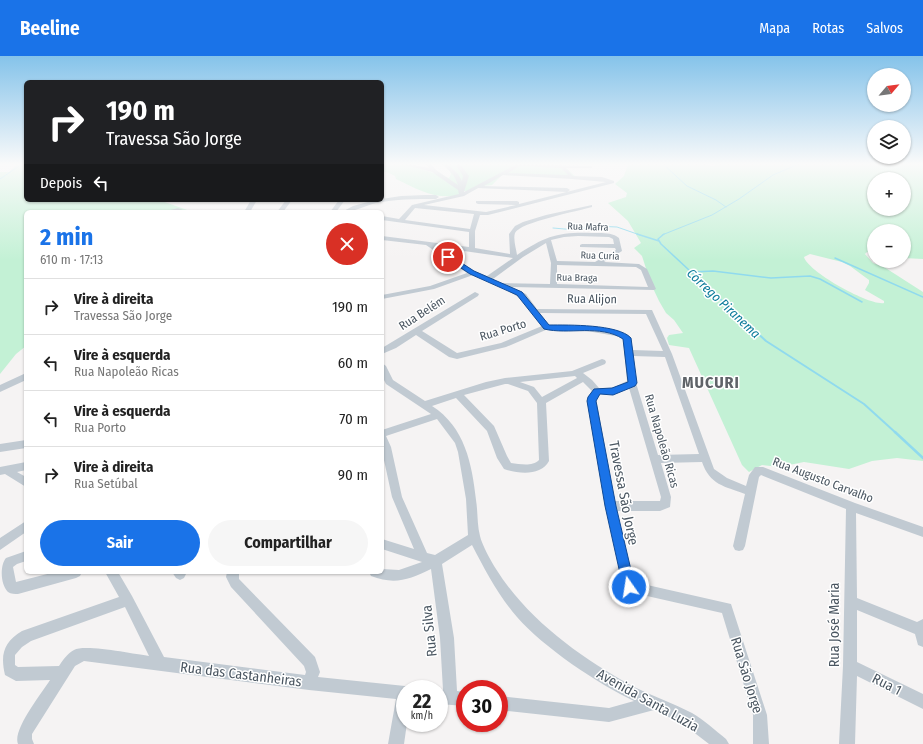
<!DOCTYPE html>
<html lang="pt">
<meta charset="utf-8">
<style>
:root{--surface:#fff;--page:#f6f6f6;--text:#222;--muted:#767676;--line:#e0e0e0;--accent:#1a73e8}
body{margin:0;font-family:"Fira Sans Condensed",sans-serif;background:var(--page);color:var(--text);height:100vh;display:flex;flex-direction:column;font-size:15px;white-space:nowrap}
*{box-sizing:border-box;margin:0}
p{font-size:13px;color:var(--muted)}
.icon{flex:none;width:22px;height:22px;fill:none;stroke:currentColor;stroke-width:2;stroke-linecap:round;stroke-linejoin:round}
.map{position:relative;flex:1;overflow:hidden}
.drawer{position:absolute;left:24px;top:154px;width:360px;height:364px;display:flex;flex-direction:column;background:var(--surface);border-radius:6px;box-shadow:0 1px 3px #0004}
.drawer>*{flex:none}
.hud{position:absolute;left:24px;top:24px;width:360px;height:122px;border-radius:6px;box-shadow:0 1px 3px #0004;background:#202124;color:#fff;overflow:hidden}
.needle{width:26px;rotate:61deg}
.controls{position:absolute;left:867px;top:12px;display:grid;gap:8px}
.controls a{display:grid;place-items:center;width:44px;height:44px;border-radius:50%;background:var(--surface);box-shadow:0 1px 3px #0004;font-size:20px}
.speed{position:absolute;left:396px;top:624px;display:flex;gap:8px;font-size:20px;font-weight:700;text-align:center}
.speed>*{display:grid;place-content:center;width:52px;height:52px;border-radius:50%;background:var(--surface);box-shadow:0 1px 3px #0004;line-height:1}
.speed small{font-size:10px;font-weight:400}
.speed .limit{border:6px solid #d22;background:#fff;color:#111}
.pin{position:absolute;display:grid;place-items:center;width:34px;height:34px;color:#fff;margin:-17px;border:2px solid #fff;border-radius:50%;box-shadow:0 1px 4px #0007}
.me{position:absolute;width:44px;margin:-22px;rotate:347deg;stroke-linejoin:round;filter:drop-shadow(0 0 3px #0008)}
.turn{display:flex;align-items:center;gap:14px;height:84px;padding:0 16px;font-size:18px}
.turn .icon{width:52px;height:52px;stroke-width:2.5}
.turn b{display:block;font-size:28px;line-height:34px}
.then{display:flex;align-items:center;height:38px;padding:0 16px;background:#0003;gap:8px;font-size:15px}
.round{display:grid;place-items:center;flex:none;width:42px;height:42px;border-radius:21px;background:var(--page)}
.overview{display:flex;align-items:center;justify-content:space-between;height:68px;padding:0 16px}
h1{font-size:24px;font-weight:700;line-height:30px;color:var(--accent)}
.cta{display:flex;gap:8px;margin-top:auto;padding:8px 16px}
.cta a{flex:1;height:46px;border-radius:24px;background:var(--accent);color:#fff;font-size:16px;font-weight:700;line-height:46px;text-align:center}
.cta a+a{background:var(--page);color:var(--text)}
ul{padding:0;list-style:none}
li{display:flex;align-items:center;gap:12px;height:56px;padding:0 16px;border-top:1px solid var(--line)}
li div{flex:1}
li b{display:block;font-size:15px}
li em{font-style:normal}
header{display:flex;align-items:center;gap:24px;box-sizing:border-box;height:56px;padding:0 20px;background:var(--accent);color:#fff}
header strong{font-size:19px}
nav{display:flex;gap:22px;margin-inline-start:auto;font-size:14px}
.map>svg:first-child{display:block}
.green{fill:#c3f1d5;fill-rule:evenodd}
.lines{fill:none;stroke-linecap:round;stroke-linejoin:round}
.stream-far3{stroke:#90daee;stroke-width:1}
.stream-far2{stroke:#90daee;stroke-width:1.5}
.stream-far1{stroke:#90daee;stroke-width:2}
.stream{stroke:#90daee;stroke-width:2.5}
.minor{fill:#c1cad2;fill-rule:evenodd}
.route{fill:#1a73e8;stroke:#114b97}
.labels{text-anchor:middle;stroke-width:3;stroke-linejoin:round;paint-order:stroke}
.far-street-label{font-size:10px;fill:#4a5661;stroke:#fff}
.street-label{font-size:12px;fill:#4a5661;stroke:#fff}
.water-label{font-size:13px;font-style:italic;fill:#0c7c9b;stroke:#fff}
.near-street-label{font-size:14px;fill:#4a5661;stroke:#fff}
.district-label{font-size:16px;font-weight:bold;letter-spacing:1px;fill:#5f6368;stroke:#fff}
</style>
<header>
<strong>Beeline</strong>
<nav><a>Mapa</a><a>Rotas</a><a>Salvos</a></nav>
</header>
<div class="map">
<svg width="923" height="688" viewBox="0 0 923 688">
<rect width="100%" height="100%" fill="#f5f3f3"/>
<!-- green -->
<path class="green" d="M 17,108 L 26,108 L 26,144 L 159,144 L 190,155 L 26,156 L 26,290 L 16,298 L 0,318 L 0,116 L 9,116 Z
M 382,108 L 405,108 L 449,122 L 451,118 L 450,115 L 441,108 L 564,110 L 577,122 L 502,119 L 492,129 L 482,130 L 472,135 L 463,135 L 461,139 C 435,144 419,134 396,123 L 395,120 L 389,117 L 382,115 Z
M 628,108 L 701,108 L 714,110 L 717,108 L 923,108 L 923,203 L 904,202 L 904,175 L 874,175 L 874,197 L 867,196 L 865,198 L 873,207 L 884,211 L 923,236 L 923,405 L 897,402 L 872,405 L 849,413 L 804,406 L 779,411 L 762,409 L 749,416 L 742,409 L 689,292 L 669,289 L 667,282 L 669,279 L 683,277 L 674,264 L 666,257 L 659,245 L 651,228 L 642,200 L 634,192 L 641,187 L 628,165 L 608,147 L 626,141 L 627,137 L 615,128 L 624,120 ZM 874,123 L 904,123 L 904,153 L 874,153 ZM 810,198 L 842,206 L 850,210 L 869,224 L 869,227 L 865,234 L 884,245 L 884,247 C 870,250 808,216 804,201 Z"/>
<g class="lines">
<!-- stream-far3 -->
<path class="stream-far3" d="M 665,110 L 687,130 L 716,144 L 726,151
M 0,123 L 22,108
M 553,172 L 576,174 L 594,170 L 617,171 L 640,179
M 662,179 L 712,159 L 739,143 L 773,119 L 799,108"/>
<!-- stream-far2 -->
<path class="stream-far2" d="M 637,178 L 659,185
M 664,178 L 658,183 L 661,188 L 746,267
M 835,202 L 923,241
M 692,216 L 713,215 L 771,222 L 810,220 L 820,223 L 862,246"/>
<!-- stream-far1 -->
<path class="stream-far1" d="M 745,266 L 766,285 L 864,348 L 896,377"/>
<!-- stream -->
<path class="stream" d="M 895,376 L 923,402"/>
<!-- minor -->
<path class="minor" d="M 401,108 L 410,108 L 429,112 L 426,108 L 431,108 L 436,114 L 458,129 L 454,120 L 443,108 L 448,108 L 458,118 L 462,125 L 463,120 L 455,108 L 460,108 L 469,120 L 464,136 L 517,108 L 590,110 L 592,110 L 592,112 L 566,112 L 573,120 L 602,121 L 614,125 L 614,127 L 488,159 L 480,159 L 475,175 L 475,192 L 510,198 L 509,178 L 515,170 L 523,166 L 546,159 L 592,149 L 592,151 C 579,155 520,166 515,177 C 513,183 516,192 517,199 C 546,180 558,176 592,177 C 601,177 612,176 619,182 L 622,195 L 604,206 L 639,208 L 647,213 L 656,233 L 654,234 L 512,231 L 526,238 L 537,253 L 652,254 L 672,298 L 714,413 L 727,422 L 746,430 L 749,419 L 755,411 L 763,411 L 855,447 L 923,471 L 923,481 L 856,457 L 857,542 L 917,566 L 923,563 L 923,591 L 918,589 L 915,578 L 857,554 L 857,606 L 923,638 L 923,653 L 857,620 L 855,688 L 839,688 L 843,610 L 846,453 L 761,419 L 759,421 L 745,490 L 743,494 L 739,495 L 735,494 L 733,490 L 745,438 C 724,430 710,429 702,406 L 661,407 L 671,441 L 670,451 L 660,455 L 617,455 L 634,526 L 731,548 L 767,659 L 769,688 L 753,688 L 753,659 L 722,557 L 625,535 L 605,450 L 587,345 L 588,341 L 592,335 L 583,326 L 546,347 L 549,405 C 541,420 519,418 504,413 L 497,402 L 487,375 L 456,342 L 432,350 C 465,371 472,408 476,444 C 478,456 477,469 480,480 C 482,489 491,505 496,513 C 528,564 580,601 632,630 C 652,640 673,647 692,657 C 704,664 715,674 726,683 L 729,688 L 709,688 L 683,668 L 654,654 L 609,666 L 499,654 L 499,640 L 609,652 L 634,645 C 598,628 543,591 517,561 C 498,539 485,514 472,489 L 442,508 L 454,582 L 457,635 L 465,636 L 465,650 L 439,648 L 439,634 L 443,634 L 440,582 L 431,513 C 409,524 394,529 371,520 L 369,516 L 382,516 L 382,513 L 399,514 L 422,506 L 382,493 L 382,483 L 414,493 L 392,441 L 382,395 L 382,374 L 431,358 L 386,328 L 382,320 L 382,307 L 386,310 L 393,324 L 425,345 L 486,326 L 505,322 L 572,315 L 602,303 L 605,304 L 606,306 L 605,308 L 583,317 L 592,324 L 599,332 L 612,332 L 627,325 L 623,283 L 622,281 L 581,274 L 548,273 L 506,291 L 457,303 L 449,301 L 416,279 L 396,292 L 382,298 L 382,292 L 475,236 L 479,238 L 478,240 L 422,275 L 457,297 L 501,287 L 542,270 L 520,242 L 498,229 L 501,227 L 550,228 L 551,207 L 546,187 L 523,201 L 493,223 L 495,225 L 494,226 L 490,226 L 473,219 L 434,233 L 382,243 L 382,239 L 430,230 L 467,217 L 426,189 L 382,184 L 382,180 L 469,191 L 469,176 L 382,164 L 382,160 L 399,163 L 412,149 L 459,138 L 458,134 L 432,116 ZM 520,110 L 561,112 L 568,119 L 508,117 ZM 503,119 L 572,123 L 606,126 L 519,148 L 519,146 L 517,145 L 476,145 L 476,147 L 478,148 L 516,149 L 486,156 L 424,149 L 464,140 L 478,132 L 567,136 L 570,134 L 567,132 L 484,130 ZM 415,152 L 474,158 L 470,173 L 405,164 ZM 578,180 L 609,181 L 613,183 L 614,188 L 582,188 L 580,189 L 580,191 L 615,192 L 616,194 L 595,206 L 557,205 L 551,184 L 564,181 ZM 436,191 L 513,202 L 487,220 L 469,213 ZM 557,209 L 636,211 L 641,214 L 648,231 L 557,228 ZM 540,257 L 646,258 L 663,295 L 632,294 C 632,287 632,279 624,277 L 581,270 L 549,269 ZM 633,300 L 665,301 L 699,398 L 658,399 L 636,327 ZM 575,320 L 577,322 L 542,341 L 534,331 L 520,326 ZM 505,328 L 508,328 L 528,335 L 537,347 L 539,404 C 532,411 520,408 511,407 L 507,400 L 494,370 L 464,339 ZM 629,332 L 661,441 L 660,445 L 615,445 L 596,342 L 599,338 L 613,338 ZM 437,363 L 455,387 L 458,396 L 466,443 L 468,479 L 435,499 L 427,497 L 402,441 L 391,391 L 386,380 Z
M 425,139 L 436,139 L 439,141 L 436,143 C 416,143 395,143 376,147 C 364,150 354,156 342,156 L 353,150 L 375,144 L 401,140 Z
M 251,144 L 257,144 L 250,156 L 244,156 Z
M 286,144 L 292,144 L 283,156 L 277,156 Z
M 339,144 L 345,144 L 336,156 L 330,156 Z
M 178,152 L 188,156 L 166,156 L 167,155 Z
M 26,317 L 26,324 L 0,336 L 0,329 Z
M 26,384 L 26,392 L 0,396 L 0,388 Z
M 26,406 L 26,414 L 17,416 L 26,421 L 26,431 L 5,418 L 0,419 L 0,411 Z
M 26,465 L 26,476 L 0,494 L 0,482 Z
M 26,495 L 26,505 L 17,508 L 13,511 L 16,526 L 55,516 L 82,516 L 80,520 L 76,522 L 18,538 C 15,538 11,538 8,536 C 0,528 0,509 6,502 Z
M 105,516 L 118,516 L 132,540 L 164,601 L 305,619 L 306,616 L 304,610 L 231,531 L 226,521 L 227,516 L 239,516 L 239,523 L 315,601 L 320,616 L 318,621 L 405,630 L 410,632 L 405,633 L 405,667 L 407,667 L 404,688 L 388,688 L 396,643 L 309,634 L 84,605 L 75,610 L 32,678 L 32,683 L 34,688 L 18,688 C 12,674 42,637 50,624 L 16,625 L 5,619 C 0,598 4,586 22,575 L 119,541 ZM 125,551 L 149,600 C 133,598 85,588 74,594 C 67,598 63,604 59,610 L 18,611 L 15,609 L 15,599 L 22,591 L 31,585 Z
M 172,516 L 185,516 L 186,518 L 184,522 L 180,524 L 176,522 Z"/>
</g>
<!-- sky -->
<linearGradient id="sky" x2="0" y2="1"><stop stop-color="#85c3ea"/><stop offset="0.53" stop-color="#fafafa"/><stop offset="1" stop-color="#fafafa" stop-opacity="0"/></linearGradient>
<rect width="923" height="204" fill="url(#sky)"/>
<!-- route -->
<path class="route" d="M 446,200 L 451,200 L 474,215 L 522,236 L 549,269 C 569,269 618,268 631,282 L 637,327 L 635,330 L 613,339 L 600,338 L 596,345 L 616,450 L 635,531 L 633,536 L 629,537 L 625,536 L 623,531 L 605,450 L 587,345 L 588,341 L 594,333 L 612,332 L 628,326 L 623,283 C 600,268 569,279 544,273 L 517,239 L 470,218 L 446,202 Z"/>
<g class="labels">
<!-- far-street labels -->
<g class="far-street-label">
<text transform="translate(588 170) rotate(2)" y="4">Rua Mafra</text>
<text transform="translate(600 199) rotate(2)" y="4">Rua Curia</text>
<text transform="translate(577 221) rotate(1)" y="4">Rua Braga</text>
</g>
<!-- street labels -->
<g class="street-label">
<text transform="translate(592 243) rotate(1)" y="4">Rua Alijon</text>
<text transform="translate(422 257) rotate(-33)" y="4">Rua Belém</text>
<text transform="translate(503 274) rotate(-17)" y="4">Rua Porto</text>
<text transform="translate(662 385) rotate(74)" y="4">Rua Napoleão Ricas</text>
<text transform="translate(823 424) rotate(21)" y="4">Rua Augusto Carvalho</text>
</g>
<!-- water labels -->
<g class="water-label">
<text transform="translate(724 247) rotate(43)" y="5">Córrego Piranema</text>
</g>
<!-- near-street labels -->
<g class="near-street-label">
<text transform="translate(624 437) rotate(79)" y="5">Travessa São Jorge</text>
<text transform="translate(834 569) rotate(-90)" y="5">Rua José Maria</text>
<text transform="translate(429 575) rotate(-96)" y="5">Rua Silva</text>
<text transform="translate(241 618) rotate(7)" y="5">Rua das Castanheiras</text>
<text transform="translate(747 619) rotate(73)" y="5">Rua São Jorge</text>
<text transform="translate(887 628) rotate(27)" y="5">Rua 1</text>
<text transform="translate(648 644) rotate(29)" y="5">Avenida Santa Luzia</text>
</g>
<!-- district labels -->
<g class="district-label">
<text x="711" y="332">MUCURI</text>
</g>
</g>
</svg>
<div class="controls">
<a><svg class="needle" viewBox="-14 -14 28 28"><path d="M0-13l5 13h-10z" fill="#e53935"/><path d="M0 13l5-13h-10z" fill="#767676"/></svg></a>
<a><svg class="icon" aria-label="layers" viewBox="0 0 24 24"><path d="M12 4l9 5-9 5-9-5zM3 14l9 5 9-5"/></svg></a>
<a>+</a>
<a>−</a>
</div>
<div class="speed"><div>22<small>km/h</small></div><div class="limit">30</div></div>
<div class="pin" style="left:448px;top:201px;background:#d93025"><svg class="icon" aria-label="arrive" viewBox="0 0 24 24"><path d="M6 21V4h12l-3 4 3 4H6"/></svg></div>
<svg class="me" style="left:629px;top:531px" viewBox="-20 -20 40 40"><circle r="17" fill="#1a73e8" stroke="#fff" stroke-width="3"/><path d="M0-11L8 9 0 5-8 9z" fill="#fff"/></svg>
<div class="hud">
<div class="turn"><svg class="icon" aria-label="right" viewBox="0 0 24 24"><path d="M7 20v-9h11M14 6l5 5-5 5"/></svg><div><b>190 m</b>Travessa São Jorge</div></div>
<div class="then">Depois<svg class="icon" aria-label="left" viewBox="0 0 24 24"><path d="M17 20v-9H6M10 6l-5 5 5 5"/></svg></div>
</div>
<section class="drawer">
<div class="overview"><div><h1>2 min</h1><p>610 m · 17:13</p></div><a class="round" style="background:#d93025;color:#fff"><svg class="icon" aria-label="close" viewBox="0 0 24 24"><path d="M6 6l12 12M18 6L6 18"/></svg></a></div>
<ul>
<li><svg class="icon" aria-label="right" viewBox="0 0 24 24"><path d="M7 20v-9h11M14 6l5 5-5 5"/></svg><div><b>Vire à direita</b><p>Travessa São Jorge</p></div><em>190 m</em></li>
<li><svg class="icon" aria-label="left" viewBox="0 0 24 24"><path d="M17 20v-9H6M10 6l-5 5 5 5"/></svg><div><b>Vire à esquerda</b><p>Rua Napoleão Ricas</p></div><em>60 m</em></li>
<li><svg class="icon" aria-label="left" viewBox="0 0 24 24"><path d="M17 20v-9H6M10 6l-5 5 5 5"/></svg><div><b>Vire à esquerda</b><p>Rua Porto</p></div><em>70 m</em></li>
<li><svg class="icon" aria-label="right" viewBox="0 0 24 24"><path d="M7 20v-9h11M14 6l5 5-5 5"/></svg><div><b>Vire à direita</b><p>Rua Setúbal</p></div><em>90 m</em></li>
</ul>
<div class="cta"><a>Sair</a><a>Compartilhar</a></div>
</section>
</div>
